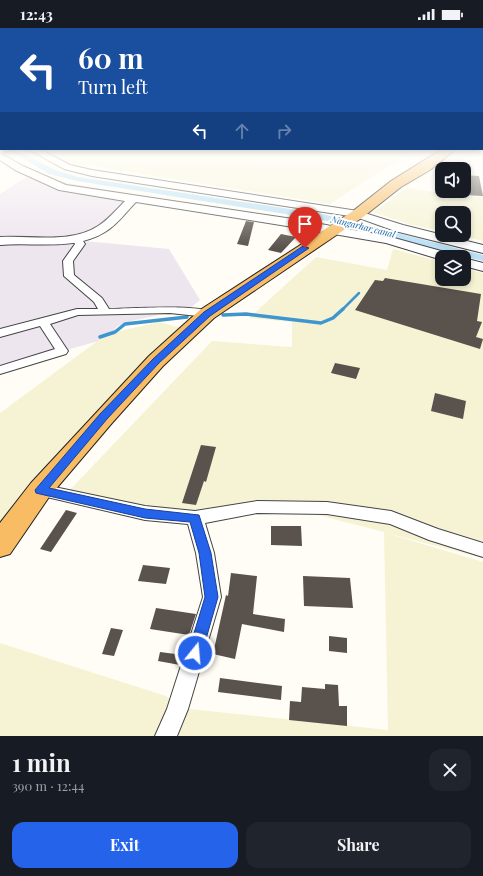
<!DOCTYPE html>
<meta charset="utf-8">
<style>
:root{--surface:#171b24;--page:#20242c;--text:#f1f3f6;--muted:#9ea1a6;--accent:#2563eb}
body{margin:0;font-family:"Playfair Display",serif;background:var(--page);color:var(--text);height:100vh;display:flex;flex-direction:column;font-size:15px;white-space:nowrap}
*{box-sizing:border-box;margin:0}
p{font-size:13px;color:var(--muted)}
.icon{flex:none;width:22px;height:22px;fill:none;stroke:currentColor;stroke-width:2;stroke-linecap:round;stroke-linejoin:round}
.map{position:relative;height:708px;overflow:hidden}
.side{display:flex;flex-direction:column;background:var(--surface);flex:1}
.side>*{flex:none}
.guide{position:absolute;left:0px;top:0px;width:483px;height:122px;box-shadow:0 2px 6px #0003;background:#1a4fa0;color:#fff;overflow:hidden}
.tools{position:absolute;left:435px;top:134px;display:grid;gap:8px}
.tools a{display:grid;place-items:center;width:36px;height:36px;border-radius:8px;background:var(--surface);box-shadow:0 2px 6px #0003;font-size:20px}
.pin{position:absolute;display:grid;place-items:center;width:34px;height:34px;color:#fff;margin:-41px -17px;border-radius:50% 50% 50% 0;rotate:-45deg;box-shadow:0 0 4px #0007}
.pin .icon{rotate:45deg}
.me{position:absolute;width:44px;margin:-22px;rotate:17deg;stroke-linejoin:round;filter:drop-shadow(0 0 3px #0008)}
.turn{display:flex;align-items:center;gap:14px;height:84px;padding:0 12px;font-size:18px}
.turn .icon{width:52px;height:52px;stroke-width:2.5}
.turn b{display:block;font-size:28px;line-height:34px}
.lanes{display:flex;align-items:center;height:38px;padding:0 12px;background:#0003;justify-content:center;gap:20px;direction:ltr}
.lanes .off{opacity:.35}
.round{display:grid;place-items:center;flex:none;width:42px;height:42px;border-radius:12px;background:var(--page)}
.headline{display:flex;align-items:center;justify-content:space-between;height:68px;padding:0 12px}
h1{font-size:24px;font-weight:700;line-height:30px}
.action{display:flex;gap:8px;margin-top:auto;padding:8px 12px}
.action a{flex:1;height:46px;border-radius:12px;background:var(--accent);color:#fff;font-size:16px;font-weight:700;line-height:46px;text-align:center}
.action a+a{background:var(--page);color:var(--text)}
.status{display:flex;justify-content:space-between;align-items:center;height:28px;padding:0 20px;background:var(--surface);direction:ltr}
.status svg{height:11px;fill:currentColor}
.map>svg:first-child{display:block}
.industrial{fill:#eee6ef}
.farmland{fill:#f6f3d4}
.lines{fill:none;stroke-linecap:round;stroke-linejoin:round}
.stream-far1{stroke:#3f96cf;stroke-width:2.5}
.stream{stroke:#3f96cf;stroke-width:3.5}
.canal{fill:#b9e0f7;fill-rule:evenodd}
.building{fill:#5a524d}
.minor-casing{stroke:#444;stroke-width:2}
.tertiary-casing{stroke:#444;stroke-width:2}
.trunk-casing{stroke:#222;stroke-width:2}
.minor{fill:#fff;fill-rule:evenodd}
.tertiary{fill:#fff;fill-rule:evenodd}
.trunk{fill:#f7bc64;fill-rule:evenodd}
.route{fill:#2563eb;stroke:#184099}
.labels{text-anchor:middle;stroke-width:4;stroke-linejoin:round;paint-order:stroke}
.far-water-label{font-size:9px;font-style:italic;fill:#1768a6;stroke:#fff}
</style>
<div class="status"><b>12:43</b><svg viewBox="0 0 49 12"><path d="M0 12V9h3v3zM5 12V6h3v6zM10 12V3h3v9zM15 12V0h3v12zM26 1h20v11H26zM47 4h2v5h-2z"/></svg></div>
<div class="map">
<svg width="483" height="708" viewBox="0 0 483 708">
<rect width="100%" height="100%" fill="#fffdf5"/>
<!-- industrial -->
<path class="industrial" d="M 34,144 L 55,153 L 139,167 L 85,213 L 169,221 L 200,272 L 182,287 L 164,286 L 131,293 L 118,298 L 102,312 L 0,341 L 0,166 Z"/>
<!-- farmland -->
<path class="farmland" d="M 47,121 L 415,121 L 330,176 L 74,135 Z
M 407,160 L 468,169 L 483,168 L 483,213 L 459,207 L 464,207 L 464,185 L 442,185 L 442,203 L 412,197 L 373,184 Z
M 393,221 L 442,234 L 442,251 L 464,251 L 464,240 L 483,245 L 483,530 L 386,505 L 483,534 L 483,708 L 0,708 L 0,615 L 166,668 L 180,680 L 388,702 L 384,504 L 283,478 L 239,489 L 179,493 L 65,467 L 212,313 L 292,319 L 292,294 L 249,290 L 316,229 L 387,242 Z
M 159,294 L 181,300 L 37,448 L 0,501 L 0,385 L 107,306 Z"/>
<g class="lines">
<!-- stream-far1 -->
<path class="stream-far1" d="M 342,282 L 359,265"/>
<!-- stream -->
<path class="stream" d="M 223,287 L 246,286 L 321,295 L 333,290 L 343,281
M 100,309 L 115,304 L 125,296 L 187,289"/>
<!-- canal -->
<path class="canal" d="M 7,121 L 15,121 L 55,142 L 78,149 L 323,186 L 483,227 L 483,233 L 323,192 L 77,153 L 49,146 Z"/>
</g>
<!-- building -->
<path class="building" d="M 464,147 L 479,148 L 483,168 L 464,167 Z
M 246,193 L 254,194 L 248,218 L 237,216 Z
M 281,206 L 296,209 L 281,225 L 268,222 Z
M 385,250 L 481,266 L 477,293 L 482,294 L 476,309 L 483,311 L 480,321 L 355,282 L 375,252 L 383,253 Z
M 335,335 L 360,340 L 356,351 L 331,345 Z
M 435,365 L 466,373 L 463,391 L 431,383 Z
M 201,417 L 216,419 L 206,454 L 204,453 L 196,477 L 182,475 Z
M 66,482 L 77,485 L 51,524 L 40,521 Z
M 271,498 L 301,498 L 302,518 L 271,517 Z
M 143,537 L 170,540 L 166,556 L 138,553 Z
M 231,545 L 257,548 L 253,586 L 285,591 L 284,604 L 242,596 L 235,631 L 213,626 L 226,567 L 228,568 Z
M 303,548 L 350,550 L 353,580 L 304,578 Z
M 156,580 L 196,586 L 189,607 L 150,601 Z
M 111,600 L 123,602 L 114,628 L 102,626 Z
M 329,608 L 347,610 L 347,625 L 329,623 Z
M 160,624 L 183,627 L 180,637 L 158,633 Z
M 220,650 L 282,658 L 281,672 L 218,664 Z
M 325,656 L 338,657 L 339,678 L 347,678 L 347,698 L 289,692 L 290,673 L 301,674 L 302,659 L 325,661 Z"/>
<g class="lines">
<!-- minor casing -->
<g class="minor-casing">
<path id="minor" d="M 78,209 L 81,210 L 85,216 L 73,233 L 74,247 L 102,270 L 109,281 C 126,281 204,275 213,286 L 207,289 L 170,285 L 78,287 L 50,296 L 68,323 L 66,326 L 0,346 L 0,338 L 55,321 L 40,298 L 0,309 L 0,301 L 77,281 L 98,281 L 94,274 L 64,248 L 63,233 L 75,216 L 73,212 Z
M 40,456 L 145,478 L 195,483 L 257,473 L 327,474 L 391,483 L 438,501 L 483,515 L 483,529 L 429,512 L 390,496 L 327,486 L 257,485 L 205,495 L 214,525 L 221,569 L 188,681 L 177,708 L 155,708 L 167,681 L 203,569 L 196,525 L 188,496 L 145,492 L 34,466 L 32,462 L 34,458 Z"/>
</g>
<!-- tertiary casing -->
<g class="tertiary-casing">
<path id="tertiary" d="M 28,121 L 40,121 L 70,137 L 92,142 L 358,183 L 403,197 L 483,217 L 483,225 L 395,203 L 356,189 L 92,148 L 64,141 Z
M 0,125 L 23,138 L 66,157 L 293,191 L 387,208 L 452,226 L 453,229 L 442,229 L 442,232 L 386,215 L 293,199 L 136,174 C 126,184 117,197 105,204 C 75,223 34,214 0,217 L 0,209 C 31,207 71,216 98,198 C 108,192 117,181 125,173 L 59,162 L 15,142 L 0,132 Z
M 464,230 L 483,235 L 483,243 L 464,238 Z"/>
</g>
<!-- trunk casing -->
<g class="trunk-casing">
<path id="trunk" d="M 442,121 L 456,121 L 430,142 L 401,159 L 363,189 L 214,290 L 163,338 L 112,395 L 49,469 L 10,526 L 0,529 L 0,495 L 31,455 L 149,328 L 200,282 L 353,183 L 391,153 Z"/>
</g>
<!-- minor -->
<use href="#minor" class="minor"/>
<!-- tertiary -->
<use href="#tertiary" class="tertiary"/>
<!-- trunk -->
<use href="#trunk" class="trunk"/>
</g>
<!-- sky -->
<linearGradient id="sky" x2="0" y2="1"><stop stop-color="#95c6ee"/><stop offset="0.55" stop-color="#fffefa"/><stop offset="1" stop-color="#fffefa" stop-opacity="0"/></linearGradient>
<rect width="483" height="220" fill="url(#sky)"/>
<!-- route -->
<path class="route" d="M 303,218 L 309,220 L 210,288 L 159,335 L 107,391 L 49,460 L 145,481 L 199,487 L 211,525 L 218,569 L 202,625 L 200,630 L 195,632 L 190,630 L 188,625 L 205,569 L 199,525 L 190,494 L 145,490 L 40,466 L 36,465 L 35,462 L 100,386 L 153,331 L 204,284 Z"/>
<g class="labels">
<!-- far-water labels -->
<g class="far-water-label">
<text transform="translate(363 199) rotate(14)" y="3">Nangarhar canal</text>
</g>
</g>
</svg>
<div class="tools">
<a><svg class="icon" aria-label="sound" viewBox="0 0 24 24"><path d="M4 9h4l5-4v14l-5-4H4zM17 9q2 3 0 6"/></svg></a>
<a><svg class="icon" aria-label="search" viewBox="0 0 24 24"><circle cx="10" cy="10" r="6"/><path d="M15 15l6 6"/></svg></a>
<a><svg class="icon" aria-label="layers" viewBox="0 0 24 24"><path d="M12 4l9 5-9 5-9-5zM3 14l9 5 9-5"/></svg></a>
</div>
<div class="pin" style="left:305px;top:220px;background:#d93025"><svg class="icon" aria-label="arrive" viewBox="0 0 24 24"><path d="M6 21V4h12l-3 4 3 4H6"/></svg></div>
<svg class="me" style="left:195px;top:625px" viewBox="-20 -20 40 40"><circle r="17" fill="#2563eb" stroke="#fff" stroke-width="3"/><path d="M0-11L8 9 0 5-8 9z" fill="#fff"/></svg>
<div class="guide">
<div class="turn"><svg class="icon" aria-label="left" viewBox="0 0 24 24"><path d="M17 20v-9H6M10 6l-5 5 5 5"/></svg><div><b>60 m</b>Turn left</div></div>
<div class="lanes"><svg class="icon" aria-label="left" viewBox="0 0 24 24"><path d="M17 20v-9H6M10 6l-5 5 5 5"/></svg><svg class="icon off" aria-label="ahead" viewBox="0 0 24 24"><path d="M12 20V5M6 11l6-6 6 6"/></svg><svg class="icon off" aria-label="right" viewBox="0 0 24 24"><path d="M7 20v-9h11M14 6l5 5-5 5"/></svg></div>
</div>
</div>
<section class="side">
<div class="headline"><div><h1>1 min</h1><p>390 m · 12:44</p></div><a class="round"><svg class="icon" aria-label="close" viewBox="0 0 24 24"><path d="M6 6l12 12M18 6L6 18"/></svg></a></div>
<div class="action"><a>Exit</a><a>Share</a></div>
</section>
